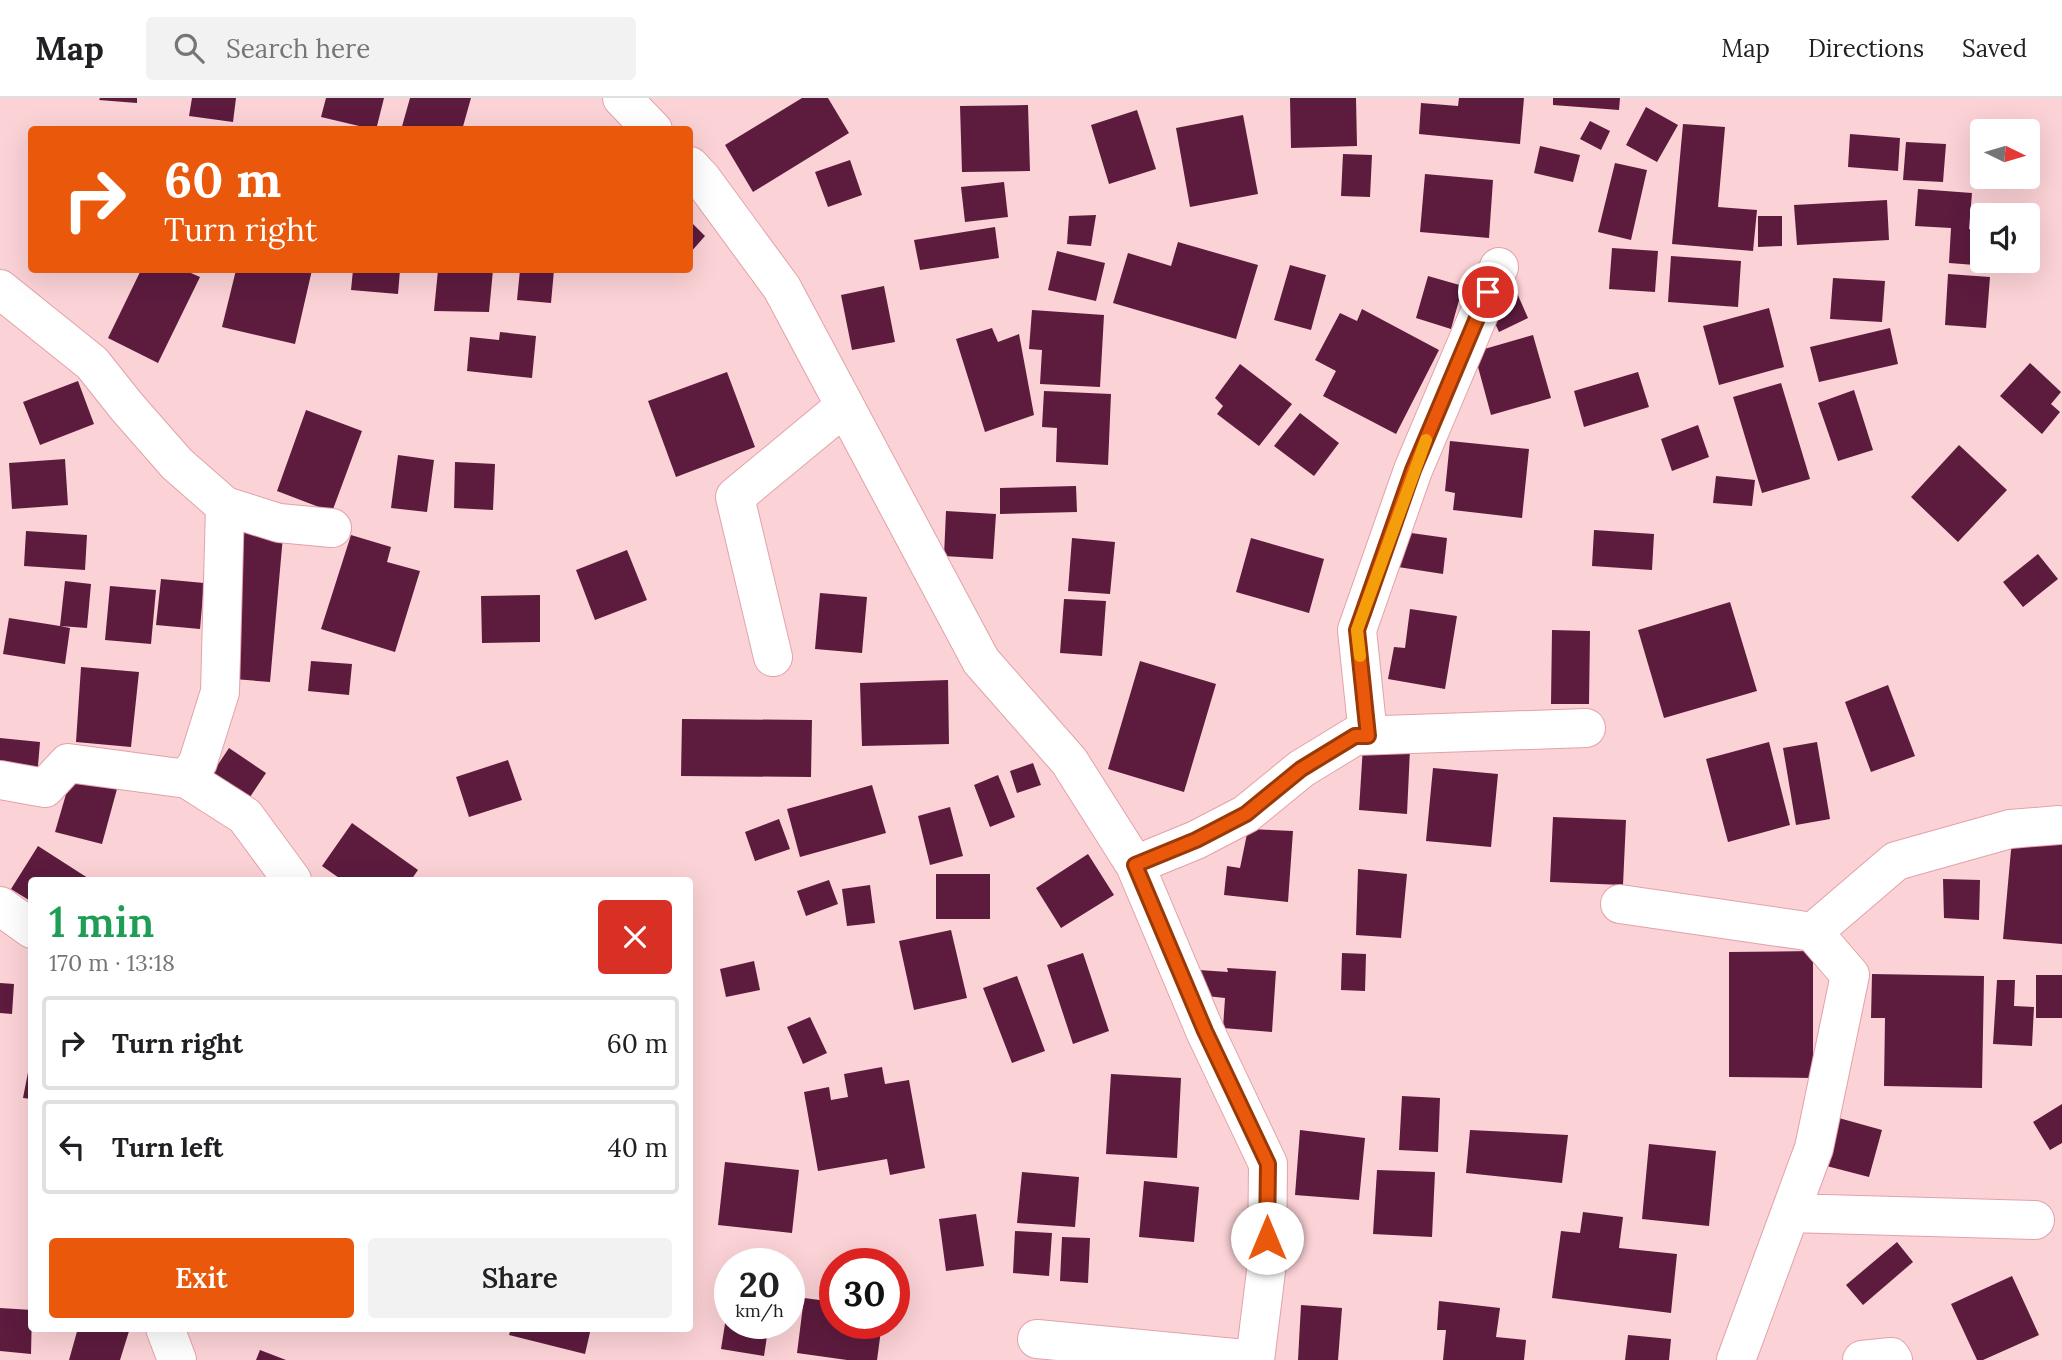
<!DOCTYPE html>
<meta charset="utf-8">
<style>
:root{--surface:#fff;--page:#f2f2f2;--text:#202124;--muted:#757577;--line:#e0e0e0;--accent:#ea580c}
body{margin:0;font-family:Lora,serif;background:var(--page);color:var(--text);height:100vh;display:flex;flex-direction:column;font-size:26px;white-space:nowrap}
*{box-sizing:border-box;margin:0}
p{font-size:23px;color:var(--muted)}
.icon{flex:none;width:38px;height:38px;fill:none;stroke:currentColor;stroke-width:2;stroke-linecap:round;stroke-linejoin:round}
.map{position:relative;flex:1;overflow:hidden}
.side{position:absolute;left:28px;top:779px;width:665px;height:455px;display:flex;flex-direction:column;background:var(--surface);border-radius:7px;box-shadow:0 7px 28px #0002}
.side>*{flex:none}
.banner{position:absolute;left:28px;top:28px;width:665px;height:147px;border-radius:7px;box-shadow:0 7px 28px #0002;background:#ea580c;color:#fff;overflow:hidden}
.needle{width:46px;rotate:95deg}
.tools{position:absolute;left:1970px;top:21px;display:grid;gap:14px}
.tools a{display:grid;place-items:center;width:70px;height:70px;border-radius:7px;background:var(--surface);box-shadow:0 7px 28px #0002;font-size:35px}
.speed{position:absolute;left:714px;top:1150px;display:flex;gap:14px;font-size:35px;font-weight:700;text-align:center}
.speed>*{display:grid;place-content:center;width:91px;height:91px;border-radius:50%;background:var(--surface);box-shadow:0 7px 28px #0002;line-height:1}
.speed small{font-size:18px;font-weight:400}
.speed .limit{border:10px solid #d22;background:#fff;color:#111}
.pin{position:absolute;display:grid;place-items:center;width:60px;height:60px;color:#fff;margin:-30px;border:4px solid #fff;border-radius:50%;box-shadow:0 2px 7px #0007}
.me{position:absolute;width:77px;margin:-38px;rotate:0deg;stroke-linejoin:round;filter:drop-shadow(0 0 5px #0008)}
.turn{display:flex;align-items:center;gap:24px;height:147px;padding:0 21px;font-size:32px}
.turn .icon{width:91px;height:91px;stroke-width:2.5}
.turn b{display:block;font-size:49px;line-height:60px}
.round{display:grid;place-items:center;flex:none;width:74px;height:74px;border-radius:7px;background:var(--page)}
.head{display:flex;align-items:center;justify-content:space-between;height:119px;padding:0 21px}
h1{font-size:42px;font-weight:600;line-height:52px;color:#1e9e55}
.button{display:flex;gap:14px;margin-top:auto;padding:14px 21px}
.button a{flex:1;height:80px;border-radius:7px;background:var(--accent);color:#fff;font-size:28px;font-weight:600;line-height:80px;text-align:center}
.button a+a{background:var(--page);color:var(--text)}
ul{padding:0;list-style:none}
li{display:flex;align-items:center;gap:21px;height:94px;margin:0 14px 10px;padding:0 7px;border:4px solid var(--line);border-radius:7px}
li div{flex:1}
li b{display:block;font-size:26px}
li em{font-style:normal}
header{display:flex;align-items:center;gap:42px;box-sizing:border-box;height:98px;padding:0 35px;background:var(--surface);border-bottom:2px solid var(--line)}
header strong{font-size:33px}
nav{display:flex;gap:38px;margin-inline-start:auto;font-size:24px}
.search{width:490px;height:63px;background:var(--page);display:flex;align-items:center;gap:18px;box-sizing:border-box;padding:0 24px;border-radius:7px;color:var(--muted);font-size:26px}
.map>svg:first-child{display:block}
.building{fill:#5d1b3e}
.lines{fill:none;stroke-linecap:round;stroke-linejoin:round}
.minor-casing{stroke:#e2a2a9;stroke-width:40}
.minor{stroke:#fff;stroke-width:38}
.route-casing{stroke:#983908;stroke-width:18}
.route{stroke:#ea580c;stroke-width:12}
.slow{stroke:#f59e0b;stroke-width:12}
</style>
<header>
<strong>Map</strong>
<div class="search"><svg class="icon" aria-label="search" viewBox="0 0 24 24"><circle cx="10" cy="10" r="6"/><path d="M15 15l6 6"/></svg>Search here</div>
<nav><a>Map</a><a>Directions</a><a>Saved</a></nav>
</header>
<div class="map">
<svg width="2062" height="1262" viewBox="0 0 2062 1262">
<rect width="100%" height="100%" fill="#fbd2d6"/>
<!-- building -->
<path class="building" d="M 100,0 L 137,0 L 137,5 L 99,2 Z
M 192,0 L 236,0 L 233,24 L 189,18 Z
M 326,0 L 384,0 L 376,32 L 321,19 Z
M 410,0 L 471,0 L 462,32 L 401,32 Z
M 802,0 L 828,0 L 849,35 L 753,94 L 725,47 Z
M 1290,0 L 1356,0 L 1357,48 L 1291,50 Z
M 1459,0 L 1524,0 L 1520,46 L 1419,36 L 1421,5 L 1458,8 Z
M 1553,0 L 1620,0 L 1619,12 L 1553,7 Z
M 1028,7 L 1030,73 L 962,74 L 960,8 Z
M 1646,9 L 1678,27 L 1657,64 L 1626,47 Z
M 1137,12 L 1156,71 L 1109,86 L 1091,27 Z
M 1243,17 L 1258,96 L 1190,109 L 1176,30 Z
M 1590,23 L 1610,33 L 1601,52 L 1580,41 Z
M 1683,26 L 1725,29 L 1718,109 L 1757,112 L 1753,153 L 1672,146 Z
M 1850,36 L 1900,40 L 1898,73 L 1848,69 Z
M 1906,44 L 1946,46 L 1943,84 L 1903,82 Z
M 1540,48 L 1580,57 L 1573,84 L 1534,75 Z
M 1343,56 L 1372,57 L 1370,99 L 1341,98 Z
M 850,62 L 862,97 L 828,109 L 815,74 Z
M 1615,65 L 1647,72 L 1631,142 L 1598,134 Z
M 1425,76 L 1493,82 L 1489,140 L 1420,134 Z
M 1004,84 L 1008,119 L 965,124 L 961,89 Z
M 1918,91 L 1972,95 L 1969,131 L 1983,132 L 1983,163 L 1989,163 L 1988,168 L 1949,165 L 1951,130 L 1915,128 Z
M 1887,102 L 1889,142 L 1797,147 L 1794,107 Z
M 1096,117 L 1091,148 L 1067,146 L 1069,118 Z
M 1758,118 L 1782,118 L 1782,148 L 1758,149 Z
M 690,123 L 705,138 L 690,155 Z
M 995,129 L 999,160 L 920,172 L 914,142 Z
M 1178,144 L 1258,167 L 1236,241 L 1113,205 L 1128,155 L 1171,168 Z
M 1612,150 L 1658,153 L 1655,194 L 1609,191 Z
M 1057,153 L 1105,165 L 1096,203 L 1048,192 Z
M 1671,158 L 1741,163 L 1738,209 L 1668,204 Z
M 1290,167 L 1326,177 L 1311,232 L 1274,222 Z
M 141,172 L 184,172 L 200,179 L 158,265 L 108,240 Z
M 236,172 L 312,172 L 295,246 L 222,229 Z
M 353,172 L 400,172 L 398,196 L 351,192 Z
M 438,172 L 493,172 L 489,214 L 434,213 Z
M 520,172 L 554,172 L 551,205 L 517,202 Z
M 1948,176 L 1990,179 L 1986,230 L 1945,227 Z
M 1428,178 L 1463,188 L 1451,231 L 1416,220 Z
M 1833,180 L 1885,183 L 1882,224 L 1830,221 Z
M 884,188 L 895,244 L 852,252 L 841,197 Z
M 1517,195 L 1528,220 L 1499,234 L 1487,208 Z
M 1769,210 L 1784,269 L 1719,287 L 1703,228 Z
M 1362,211 L 1439,252 L 1396,336 L 1323,298 L 1336,273 L 1315,262 L 1340,215 L 1357,223 Z
M 1032,212 L 1104,217 L 1100,289 L 1040,286 L 1042,252 L 1029,251 Z
M 992,230 L 998,244 L 1019,236 L 1034,317 L 985,334 L 956,241 Z
M 1890,230 L 1898,266 L 1819,284 L 1810,249 Z
M 500,234 L 536,238 L 532,280 L 467,273 L 470,239 L 499,242 Z
M 1533,237 L 1551,300 L 1491,317 L 1474,254 Z
M 2030,265 L 2061,294 L 2051,306 L 2060,314 L 2042,336 L 2000,298 Z
M 1240,266 L 1292,306 L 1259,348 L 1217,316 L 1223,308 L 1215,300 Z
M 727,274 L 755,349 L 676,379 L 648,303 Z
M 1638,274 L 1649,309 L 1584,329 L 1574,293 Z
M 78,283 L 94,326 L 40,347 L 23,304 Z
M 1781,285 L 1810,381 L 1762,395 L 1733,299 Z
M 1854,292 L 1873,352 L 1838,363 L 1818,305 Z
M 1044,293 L 1111,296 L 1108,367 L 1056,364 L 1057,330 L 1042,329 Z
M 306,312 L 362,333 L 332,414 L 277,393 Z
M 1300,315 L 1339,345 L 1314,378 L 1274,348 Z
M 1698,327 L 1709,359 L 1672,373 L 1661,341 Z
M 1450,343 L 1529,351 L 1522,420 L 1453,412 L 1455,395 L 1445,393 Z
M 1959,347 L 2007,392 L 1958,444 L 1911,399 Z
M 398,357 L 434,362 L 427,414 L 391,410 Z
M 65,361 L 68,407 L 12,411 L 9,365 Z
M 455,364 L 495,366 L 493,412 L 454,410 Z
M 1716,378 L 1755,382 L 1752,408 L 1713,405 Z
M 1076,388 L 1077,414 L 1000,416 L 1000,390 Z
M 946,413 L 996,416 L 993,461 L 944,458 Z
M 1594,432 L 1654,436 L 1652,472 L 1592,468 Z
M 26,433 L 87,437 L 85,472 L 24,468 Z
M 234,433 L 283,438 L 270,584 L 221,580 Z
M 1404,434 L 1447,440 L 1443,476 L 1398,469 Z
M 351,437 L 391,449 L 387,464 L 420,473 L 395,554 L 321,531 Z
M 1072,440 L 1115,444 L 1110,496 L 1068,493 Z
M 1251,440 L 1324,461 L 1309,515 L 1236,494 Z
M 627,452 L 647,502 L 595,522 L 576,472 Z
M 2038,456 L 2058,481 L 2023,509 L 2003,484 Z
M 161,481 L 204,485 L 200,531 L 156,527 Z
M 65,483 L 91,486 L 87,530 L 60,528 L 70,530 L 65,566 L 3,556 L 9,520 L 60,528 Z
M 110,488 L 156,492 L 151,546 L 105,542 Z
M 820,495 L 867,499 L 862,555 L 815,551 Z
M 540,497 L 540,544 L 482,545 L 481,498 Z
M 1064,501 L 1106,503 L 1102,558 L 1060,555 Z
M 1730,504 L 1757,593 L 1664,620 L 1638,532 Z
M 1410,511 L 1457,518 L 1445,591 L 1388,581 L 1394,549 L 1405,550 Z
M 1552,532 L 1590,533 L 1589,606 L 1551,606 Z
M 311,563 L 352,566 L 349,597 L 308,593 Z
M 1140,563 L 1216,586 L 1184,694 L 1108,671 Z
M 81,569 L 139,574 L 131,649 L 76,644 Z
M 948,582 L 949,646 L 862,648 L 860,585 Z
M 1888,587 L 1915,658 L 1871,674 L 1845,604 Z
M 682,621 L 812,622 L 811,679 L 681,678 Z
M 0,640 L 40,644 L 37,679 L 0,676 Z
M 1769,644 L 1790,727 L 1728,744 L 1706,661 Z
M 1817,644 L 1830,721 L 1796,727 L 1783,650 Z
M 1363,648 L 1410,651 L 1407,716 L 1359,712 Z
M 229,650 L 266,675 L 246,705 L 209,680 Z
M 508,662 L 522,702 L 469,719 L 456,679 Z
M 1033,665 L 1041,687 L 1017,695 L 1010,673 Z
M 1433,670 L 1498,676 L 1491,749 L 1426,743 Z
M 998,677 L 1015,719 L 990,729 L 974,687 Z
M 71,679 L 117,691 L 102,746 L 55,734 Z
M 872,687 L 886,735 L 800,759 L 787,711 Z
M 950,709 L 963,758 L 930,767 L 918,718 Z
M 1553,719 L 1626,722 L 1623,787 L 1550,784 Z
M 779,721 L 790,751 L 755,763 L 745,734 Z
M 352,725 L 418,772 L 411,782 L 342,782 L 322,768 Z
M 1248,731 L 1293,733 L 1288,804 L 1224,797 L 1227,768 L 1240,770 Z
M 2012,741 L 2062,746 L 2062,846 L 2003,841 Z
M 38,748 L 91,782 L 32,782 L 32,804 L 11,791 Z
M 1088,756 L 1114,797 L 1061,830 L 1036,790 Z
M 1358,771 L 1407,776 L 1401,840 L 1356,837 Z
M 936,776 L 990,776 L 990,821 L 936,821 Z
M 1943,781 L 1980,782 L 1979,822 L 1944,820 Z
M 829,782 L 838,806 L 806,818 L 797,793 Z
M 870,787 L 875,825 L 847,828 L 842,791 Z
M 951,832 L 967,900 L 914,912 L 899,843 Z
M 1813,853 L 1813,980 L 1729,979 L 1729,854 Z
M 1083,855 L 1109,933 L 1073,946 L 1047,867 Z
M 1342,855 L 1366,856 L 1365,893 L 1341,892 Z
M 754,863 L 760,892 L 726,899 L 720,871 Z
M 1227,870 L 1276,873 L 1272,934 L 1223,930 L 1225,900 L 1197,897 L 1199,872 L 1228,874 Z
M 1872,876 L 1984,878 L 1982,990 L 1884,988 L 1885,920 L 1871,920 Z
M 2036,877 L 2062,877 L 2062,920 L 2036,920 Z
M 1017,878 L 1045,953 L 1012,965 L 983,890 Z
M 1997,882 L 2015,882 L 2014,908 L 2034,909 L 2032,948 L 1993,946 Z
M 0,885 L 14,886 L 12,916 L 0,915 Z
M 810,919 L 827,955 L 803,966 L 787,929 Z
M 30,964 L 32,964 L 32,1001 L 23,1000 Z
M 882,969 L 885,986 L 909,982 L 925,1070 L 890,1077 L 887,1061 L 818,1073 L 804,994 L 829,989 L 831,1002 L 848,999 L 844,976 Z
M 1111,976 L 1181,980 L 1177,1060 L 1106,1056 Z
M 1402,998 L 1440,1000 L 1438,1054 L 1399,1052 Z
M 2062,1006 L 2062,1045 L 2050,1052 L 2033,1024 Z
M 1828,1017 L 1882,1032 L 1869,1079 L 1815,1065 Z
M 1300,1032 L 1365,1040 L 1359,1102 L 1295,1097 Z
M 1470,1032 L 1568,1037 L 1562,1085 L 1466,1075 Z
M 1649,1046 L 1716,1053 L 1709,1128 L 1642,1121 Z
M 725,1064 L 799,1072 L 792,1135 L 718,1127 Z
M 1377,1072 L 1435,1074 L 1432,1139 L 1373,1136 Z
M 1022,1074 L 1079,1079 L 1075,1129 L 1017,1125 Z
M 1144,1083 L 1199,1089 L 1194,1144 L 1139,1139 Z
M 1583,1114 L 1623,1119 L 1619,1150 L 1677,1156 L 1671,1215 L 1552,1200 L 1561,1133 L 1580,1135 Z
M 976,1116 L 984,1168 L 946,1173 L 939,1121 Z
M 1015,1133 L 1052,1135 L 1049,1178 L 1013,1175 Z
M 1062,1139 L 1090,1140 L 1088,1185 L 1060,1183 Z
M 1897,1144 L 1913,1164 L 1863,1207 L 1846,1187 Z
M 2012,1178 L 2039,1237 L 1983,1262 L 1977,1262 L 1951,1206 Z
M 804,1200 L 835,1204 L 835,1225 L 882,1225 L 877,1262 L 847,1262 L 797,1255 Z
M 1439,1203 L 1500,1210 L 1496,1239 L 1526,1242 L 1524,1262 L 1443,1262 L 1446,1232 L 1437,1232 Z
M 728,1207 L 730,1225 L 769,1225 L 764,1258 L 721,1251 Z
M 1301,1207 L 1342,1210 L 1338,1262 L 1298,1262 Z
M 0,1210 L 32,1212 L 31,1256 L 0,1253 Z
M 78,1230 L 130,1230 L 120,1262 L 69,1262 Z
M 511,1230 L 591,1230 L 585,1256 L 509,1237 Z
M 1628,1237 L 1671,1241 L 1669,1262 L 1625,1262 Z
M 260,1252 L 286,1262 L 256,1262 Z"/>
<g class="lines">
<!-- minor casing -->
<g class="minor-casing">
<path id="minor" d="M 622,0 L 653,32
M 690,68 L 702,81 L 782,190 L 981,563 L 1069,663 L 1135,767 L 1205,933 L 1268,1066 L 1267,1165 L 1255,1262
M 0,191 L 92,265 L 127,309 L 177,366 L 225,408 L 279,425 L 332,430
M 225,408 L 220,594 L 198,664 L 187,681 L 245,718 L 292,782
M 773,559 L 735,399 L 845,308
M 1368,637 L 1357,532 L 1413,372 L 1499,169
M 0,682 L 45,690 L 68,665 L 187,681
M 1135,767 L 1196,742 L 1246,716 L 1301,671 L 1355,638 L 1586,630
M 1620,806 L 1813,834 L 1850,877 L 1814,1050 L 1736,1262
M 0,808 L 32,831
M 1813,834 L 1896,763 L 2010,731 L 2059,727
M 1790,1115 L 2035,1122
M 165,1230 L 177,1262
M 1037,1241 L 1255,1262
M 1862,1262 L 1891,1259 L 1893,1262"/>
</g>
<!-- minor -->
<use href="#minor" class="minor"/>
</g>
<g class="lines">
<!-- route casing -->
<g class="route-casing">
<path id="route" d="M 1267,1140 L 1268,1066 L 1205,933 L 1135,767 L 1196,742 L 1246,716 L 1301,671 L 1355,638 L 1368,638 L 1357,532 L 1413,372 L 1488,194"/>
</g>
<!-- route -->
<use href="#route" class="route"/>
<!-- slow -->
<path class="slow" d="M 1360,558 L 1357,532 L 1426,342"/>
</g>
</svg>
<div class="tools">
<a><svg class="needle" viewBox="-14 -14 28 28"><path d="M0-13l5 13h-10z" fill="#e53935"/><path d="M0 13l5-13h-10z" fill="#757577"/></svg></a>
<a><svg class="icon" aria-label="sound" viewBox="0 0 24 24"><path d="M4 9h4l5-4v14l-5-4H4zM17 9q2 3 0 6"/></svg></a>
</div>
<div class="speed"><div>20<small>km/h</small></div><div class="limit">30</div></div>
<div class="pin" style="left:1488px;top:194px;background:#d93025"><svg class="icon" aria-label="arrive" viewBox="0 0 24 24"><path d="M6 21V4h12l-3 4 3 4H6"/></svg></div>
<svg class="me" style="left:1267px;top:1140px" viewBox="-20 -20 40 40"><circle r="19" fill="#fff"/><path d="M0-13L10 11 0 6-10 11z" fill="#ea580c"/></svg>
<div class="banner">
<div class="turn"><svg class="icon" aria-label="right" viewBox="0 0 24 24"><path d="M7 20v-9h11M14 6l5 5-5 5"/></svg><div><b>60 m</b>Turn right</div></div>
</div>
<section class="side">
<div class="head"><div><h1>1 min</h1><p>170 m · 13:18</p></div><a class="round" style="background:#d93025;color:#fff"><svg class="icon" aria-label="close" viewBox="0 0 24 24"><path d="M6 6l12 12M18 6L6 18"/></svg></a></div>
<ul>
<li><svg class="icon" aria-label="right" viewBox="0 0 24 24"><path d="M7 20v-9h11M14 6l5 5-5 5"/></svg><div><b>Turn right</b></div><em>60 m</em></li>
<li><svg class="icon" aria-label="left" viewBox="0 0 24 24"><path d="M17 20v-9H6M10 6l-5 5 5 5"/></svg><div><b>Turn left</b></div><em>40 m</em></li>
</ul>
<div class="button"><a>Exit</a><a>Share</a></div>
</section>
</div>
